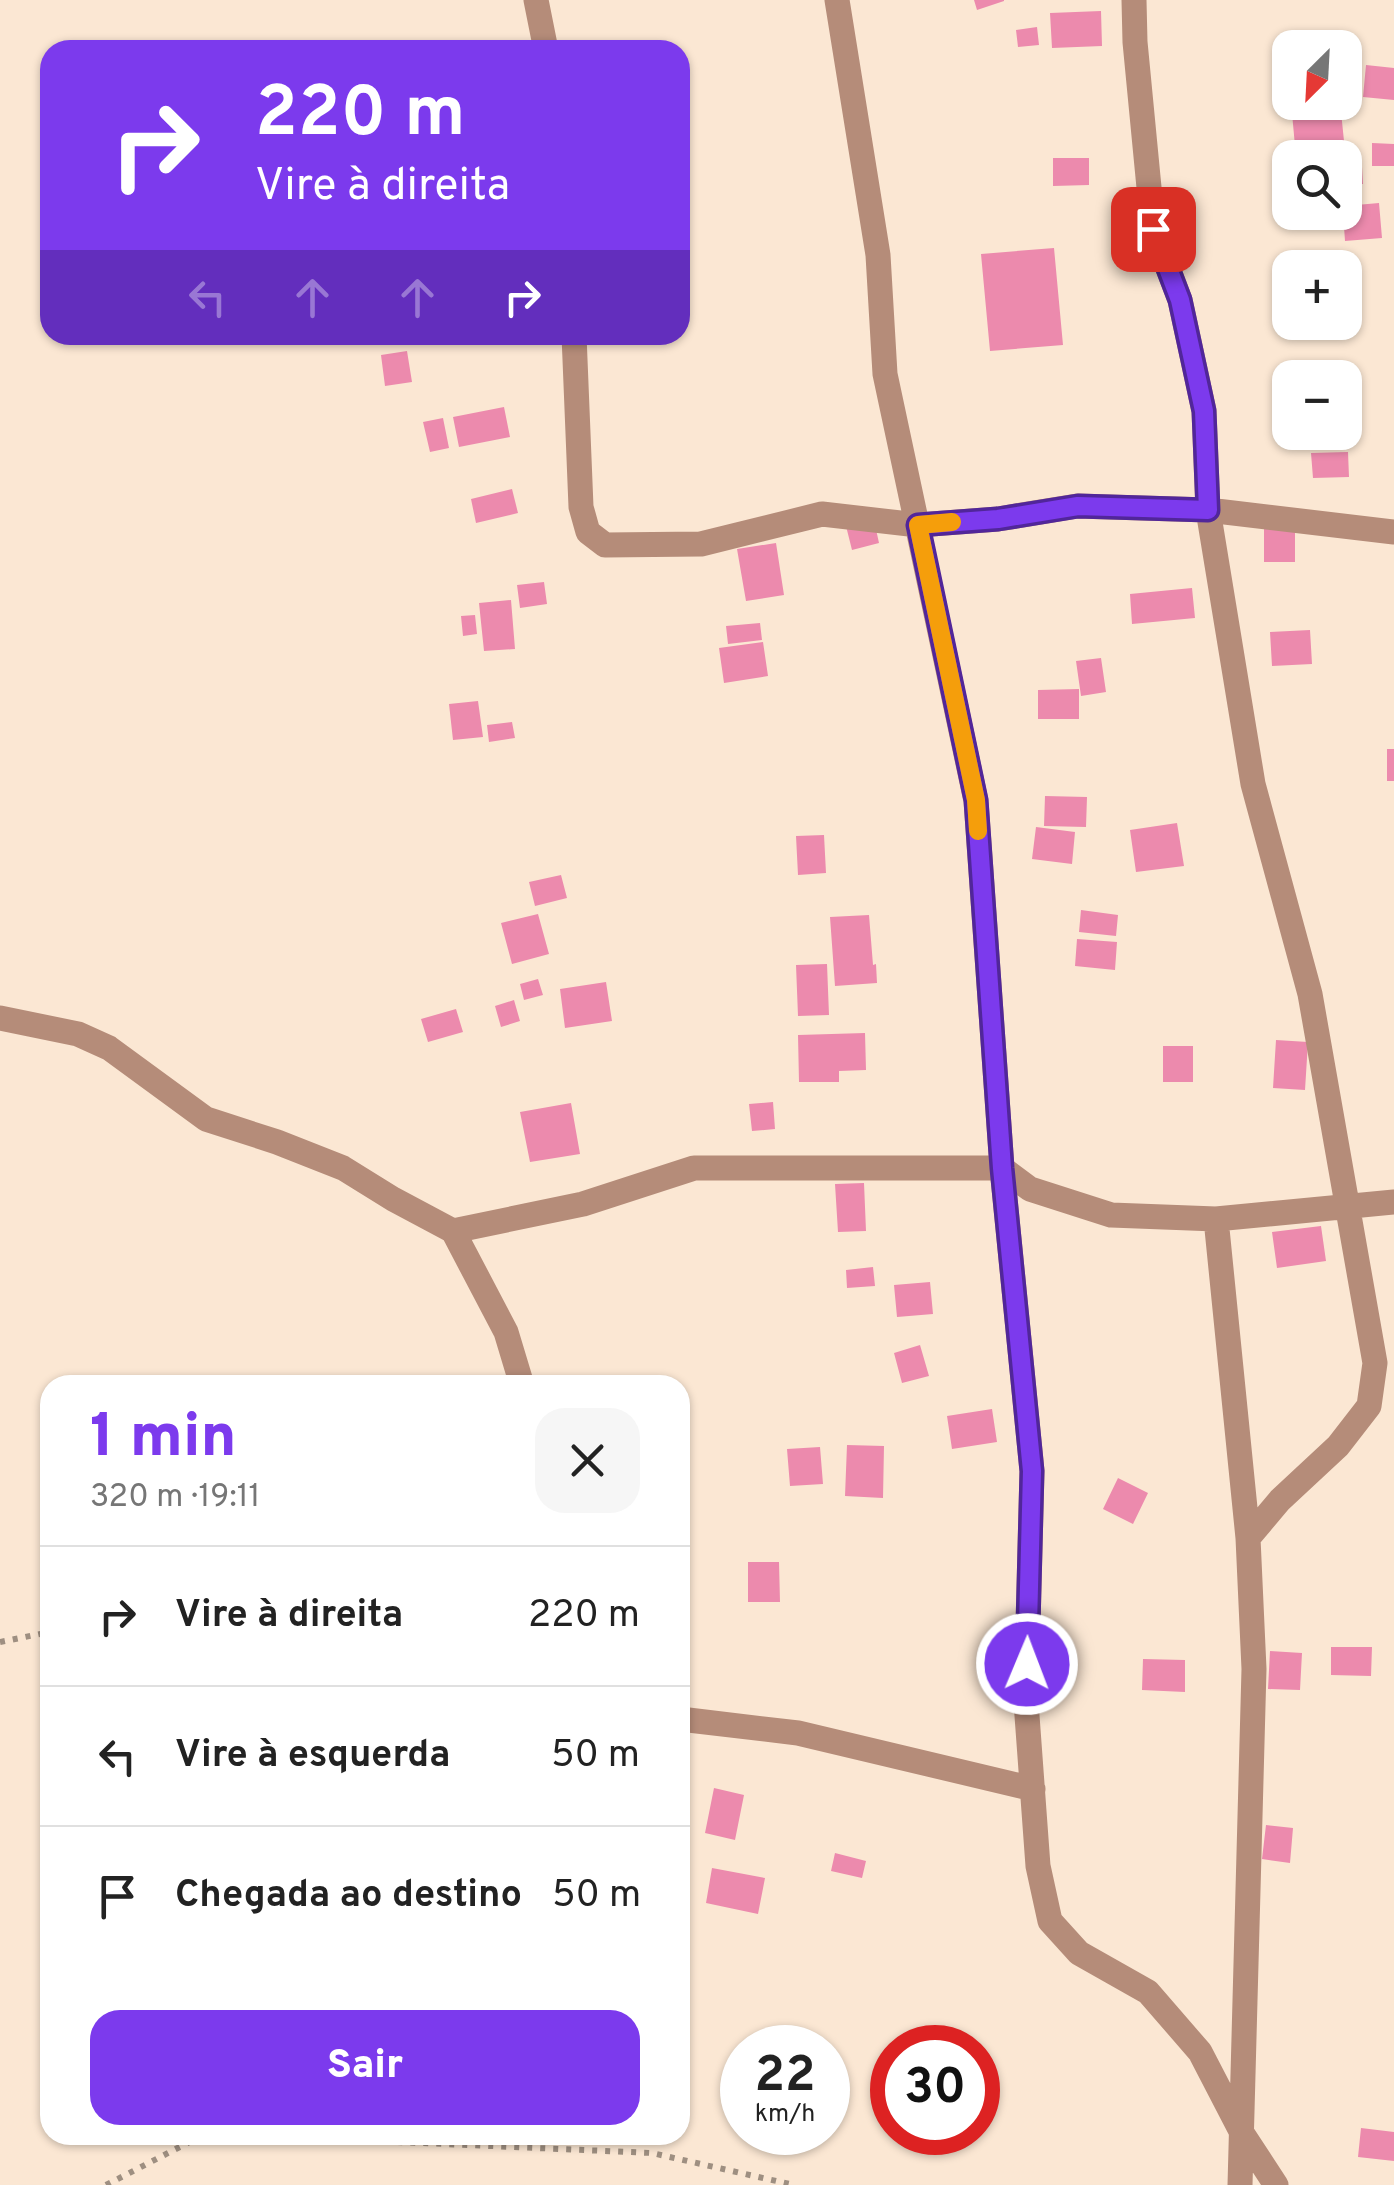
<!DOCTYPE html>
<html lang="pt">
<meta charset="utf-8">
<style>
:root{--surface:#fff;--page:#f6f6f6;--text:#222;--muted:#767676;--line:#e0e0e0;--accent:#7c3aed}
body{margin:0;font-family:Overpass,sans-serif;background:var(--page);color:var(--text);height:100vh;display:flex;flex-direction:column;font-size:38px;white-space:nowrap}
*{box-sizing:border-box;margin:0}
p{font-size:32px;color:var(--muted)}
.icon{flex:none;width:55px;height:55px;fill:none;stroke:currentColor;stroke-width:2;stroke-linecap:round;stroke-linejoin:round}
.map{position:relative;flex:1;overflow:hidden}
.panel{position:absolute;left:40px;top:1375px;width:650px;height:770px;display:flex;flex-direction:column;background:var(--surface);border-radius:30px;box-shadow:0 2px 8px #0004}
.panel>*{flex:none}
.guide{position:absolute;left:40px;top:40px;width:650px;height:305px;border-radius:30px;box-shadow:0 2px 8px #0004;background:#7c3aed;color:#fff;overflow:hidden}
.needle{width:65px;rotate:204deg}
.controls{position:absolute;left:1272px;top:30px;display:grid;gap:20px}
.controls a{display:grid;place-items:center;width:90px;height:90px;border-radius:20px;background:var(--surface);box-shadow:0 2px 8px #0004;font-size:50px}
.speed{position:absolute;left:720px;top:2025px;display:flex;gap:20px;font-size:50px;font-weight:700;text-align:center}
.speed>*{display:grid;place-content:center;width:130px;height:130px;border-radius:50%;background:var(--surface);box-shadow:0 2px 8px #0004;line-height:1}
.speed small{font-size:25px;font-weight:400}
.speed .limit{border:15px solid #d22;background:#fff;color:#111}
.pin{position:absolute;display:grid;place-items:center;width:85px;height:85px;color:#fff;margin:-42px;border-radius:20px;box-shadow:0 5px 15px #0006}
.me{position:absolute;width:110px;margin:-55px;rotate:1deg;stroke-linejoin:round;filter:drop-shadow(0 0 8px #0008)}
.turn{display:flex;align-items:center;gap:35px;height:210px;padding:0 50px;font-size:45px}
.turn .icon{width:130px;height:130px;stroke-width:2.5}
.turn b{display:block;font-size:70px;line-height:85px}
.lanes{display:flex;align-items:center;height:95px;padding:0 50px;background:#0003;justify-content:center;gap:50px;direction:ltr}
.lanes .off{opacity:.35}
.round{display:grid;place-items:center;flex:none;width:105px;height:105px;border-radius:30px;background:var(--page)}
.headline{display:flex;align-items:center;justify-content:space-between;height:170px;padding:0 50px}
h1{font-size:60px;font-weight:800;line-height:75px;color:var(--accent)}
.cta{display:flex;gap:20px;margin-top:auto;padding:20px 50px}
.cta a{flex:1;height:115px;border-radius:30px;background:var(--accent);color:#fff;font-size:40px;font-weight:800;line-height:115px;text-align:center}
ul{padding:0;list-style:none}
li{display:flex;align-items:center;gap:30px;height:140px;padding:0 50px;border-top:2px solid var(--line)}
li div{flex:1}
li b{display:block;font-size:38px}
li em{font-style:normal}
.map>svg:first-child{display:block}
.building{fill:#ec8aad}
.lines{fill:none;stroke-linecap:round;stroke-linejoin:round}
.path{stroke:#9e8f81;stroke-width:6;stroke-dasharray:5 8;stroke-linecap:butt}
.street{stroke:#b58c79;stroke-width:25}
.route-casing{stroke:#51269a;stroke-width:25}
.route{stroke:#7c3aed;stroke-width:18}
.slow{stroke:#f59e0b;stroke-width:18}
</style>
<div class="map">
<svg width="1394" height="2185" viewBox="0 0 1394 2185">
<rect width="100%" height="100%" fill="#fbe7d3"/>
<!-- building -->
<path class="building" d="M 974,0 L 1004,0 L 1004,1 L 977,10 Z
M 1101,11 L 1102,46 L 1052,48 L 1050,13 Z
M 1037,27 L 1039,45 L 1018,47 L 1016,30 Z
M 1366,65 L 1394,68 L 1394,100 L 1363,97 Z
M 1291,102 L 1340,102 L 1344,141 L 1295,146 Z
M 1372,143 L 1394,144 L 1394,166 L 1372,166 Z
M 1053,158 L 1089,158 L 1089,185 L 1053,186 Z
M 1362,167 L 1363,184 L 1345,184 L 1345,168 Z
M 1379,203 L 1382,238 L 1345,241 L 1343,212 L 1345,212 L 1345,206 Z
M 1054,248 L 1063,345 L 990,351 L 981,254 Z
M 407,351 L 412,382 L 385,386 L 381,355 Z
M 504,407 L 510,437 L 459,447 L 453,417 Z
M 443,418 L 449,448 L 430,452 L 423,422 Z
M 1348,452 L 1349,477 L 1313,478 L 1311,453 Z
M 512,489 L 518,513 L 476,523 L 471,499 Z
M 874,520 L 879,543 L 852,550 L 846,526 Z
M 1264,529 L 1295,529 L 1295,562 L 1264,562 Z
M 776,543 L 784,595 L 746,601 L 737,549 Z
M 544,582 L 547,604 L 520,608 L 517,585 Z
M 1192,588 L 1195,618 L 1132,624 L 1130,594 Z
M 511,600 L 515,649 L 484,651 L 479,603 Z
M 475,615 L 477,634 L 463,636 L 461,616 Z
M 760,623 L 762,640 L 728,644 L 726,626 Z
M 1310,630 L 1312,664 L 1272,666 L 1270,632 Z
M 763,642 L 768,676 L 724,683 L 719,648 Z
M 1101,658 L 1106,692 L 1081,696 L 1076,661 Z
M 1079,689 L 1079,719 L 1038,719 L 1038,690 Z
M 478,701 L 483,737 L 453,740 L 449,704 Z
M 512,722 L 515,738 L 489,742 L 487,725 Z
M 1387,749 L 1394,749 L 1394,781 L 1387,781 Z
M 1045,796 L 1087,797 L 1086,827 L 1044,826 Z
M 1177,823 L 1184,866 L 1136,872 L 1130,830 Z
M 1036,827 L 1075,832 L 1072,864 L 1032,859 Z
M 824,835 L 826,873 L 798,875 L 796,836 Z
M 561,875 L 567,898 L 535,906 L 529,882 Z
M 1081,910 L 1118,915 L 1116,936 L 1079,932 Z
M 538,914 L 549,954 L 512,964 L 501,923 Z
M 869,915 L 873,965 L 876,964 L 877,983 L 835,986 L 830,917 Z
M 1077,939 L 1117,942 L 1115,970 L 1075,966 Z
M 827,964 L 829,1015 L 798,1016 L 796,965 Z
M 538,979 L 543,995 L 524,1000 L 520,984 Z
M 606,982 L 612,1021 L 565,1028 L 560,989 Z
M 514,1000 L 520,1021 L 501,1027 L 495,1006 Z
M 456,1009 L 463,1032 L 428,1042 L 421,1019 Z
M 865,1033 L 866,1070 L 839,1071 L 839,1082 L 799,1082 L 798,1035 Z
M 1276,1040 L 1308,1042 L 1305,1090 L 1273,1088 Z
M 1163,1046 L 1193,1046 L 1193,1082 L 1163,1082 Z
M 773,1102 L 775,1129 L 752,1131 L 749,1104 Z
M 571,1103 L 580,1154 L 530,1162 L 520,1112 Z
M 864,1183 L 866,1231 L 838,1232 L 835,1184 Z
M 1321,1226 L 1326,1261 L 1277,1268 L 1272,1232 Z
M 873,1267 L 875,1286 L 847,1288 L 846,1270 Z
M 930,1282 L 933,1314 L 897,1317 L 894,1285 Z
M 920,1345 L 929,1376 L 902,1383 L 894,1353 Z
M 992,1409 L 997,1442 L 952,1449 L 947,1416 Z
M 847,1445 L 884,1446 L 883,1498 L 845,1496 Z
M 820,1447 L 823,1484 L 790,1486 L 787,1449 Z
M 1118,1478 L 1148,1493 L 1133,1524 L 1103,1509 Z
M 748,1562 L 779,1562 L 780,1602 L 748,1602 Z
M 1331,1647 L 1372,1647 L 1371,1676 L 1331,1675 Z
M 1270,1651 L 1302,1653 L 1300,1690 L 1268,1689 Z
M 1143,1659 L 1185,1660 L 1185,1692 L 1142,1690 Z
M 714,1788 L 744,1795 L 735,1840 L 705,1833 Z
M 1266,1825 L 1293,1828 L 1290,1863 L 1262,1859 Z
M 835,1853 L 866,1861 L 862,1878 L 831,1871 Z
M 712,1868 L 765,1878 L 758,1914 L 706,1903 Z
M 1361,2128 L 1394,2132 L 1394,2161 L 1358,2157 Z"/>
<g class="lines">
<!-- path -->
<path class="path" d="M 0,1642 L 50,1632
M 333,2135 L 353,2140 L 652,2153 L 794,2185
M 106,2185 L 203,2135"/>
<!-- street -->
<path class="street" d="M 536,0 L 546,50
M 837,0 L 878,255 L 885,374 L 976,801 L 1002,1168 L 1032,1471 L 1026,1702 L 1038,1866 L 1050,1921 L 1079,1953 L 1148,1992 L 1200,2052 L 1242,2133 L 1276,2185
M 1134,0 L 1135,42 L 1153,229 L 1180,300 L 1204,411 L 1208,510 L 1253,784 L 1310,994 L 1375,1363 L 1369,1406 L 1338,1446 L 1280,1500 L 1248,1538
M 574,335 L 581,507 L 588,532 L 605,545 L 701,544 L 822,514 L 918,525 L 998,519 L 1077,506 L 1208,510 L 1394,532
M 0,1018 L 78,1034 L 109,1048 L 206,1119 L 277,1142 L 343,1168 L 393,1199 L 453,1231 L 583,1204 L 694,1168 L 1002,1168 L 1030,1189 L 1111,1215 L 1216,1219 L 1394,1202
M 1216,1219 L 1248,1538 L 1254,1669 L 1240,2185
M 453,1231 L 506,1332 L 522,1385
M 680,1719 L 798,1733 L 1033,1789"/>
</g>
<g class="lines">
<!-- route casing -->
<g class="route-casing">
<path id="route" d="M 1027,1664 L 1032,1471 L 1002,1168 L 976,800 L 918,525 L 998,519 L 1078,506 L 1208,510 L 1204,411 L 1180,300 L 1153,229"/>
</g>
<!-- route -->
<use href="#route" class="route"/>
<!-- slow -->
<path class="slow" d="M 952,522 L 918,525 L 976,800 L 978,831"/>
</g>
</svg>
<div class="controls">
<a><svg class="needle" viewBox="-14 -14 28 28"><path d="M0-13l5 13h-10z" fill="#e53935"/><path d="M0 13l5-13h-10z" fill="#767676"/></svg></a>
<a><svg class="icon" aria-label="search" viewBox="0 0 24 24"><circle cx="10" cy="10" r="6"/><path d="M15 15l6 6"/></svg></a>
<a>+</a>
<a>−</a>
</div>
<div class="speed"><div>22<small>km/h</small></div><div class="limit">30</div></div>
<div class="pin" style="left:1153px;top:229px;background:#d93025"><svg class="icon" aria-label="arrive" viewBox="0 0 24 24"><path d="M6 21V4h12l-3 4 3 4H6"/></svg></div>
<svg class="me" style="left:1027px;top:1664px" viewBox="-20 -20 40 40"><circle r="17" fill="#7c3aed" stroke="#fff" stroke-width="3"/><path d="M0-11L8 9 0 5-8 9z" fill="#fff"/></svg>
<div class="guide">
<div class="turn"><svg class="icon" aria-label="right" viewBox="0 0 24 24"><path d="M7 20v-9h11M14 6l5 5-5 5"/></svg><div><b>220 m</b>Vire à direita</div></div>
<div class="lanes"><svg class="icon off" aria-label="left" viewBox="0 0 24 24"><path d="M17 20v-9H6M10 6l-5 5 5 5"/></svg><svg class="icon off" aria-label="ahead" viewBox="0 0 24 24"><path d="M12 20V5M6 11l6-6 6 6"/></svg><svg class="icon off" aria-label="ahead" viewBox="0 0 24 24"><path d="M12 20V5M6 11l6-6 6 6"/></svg><svg class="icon" aria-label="right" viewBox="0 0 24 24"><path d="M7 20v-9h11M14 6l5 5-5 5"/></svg></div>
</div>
<section class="panel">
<div class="headline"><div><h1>1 min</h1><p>320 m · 19:11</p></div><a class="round"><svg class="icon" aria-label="close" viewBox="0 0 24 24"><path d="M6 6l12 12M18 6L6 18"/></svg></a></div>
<ul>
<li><svg class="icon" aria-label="right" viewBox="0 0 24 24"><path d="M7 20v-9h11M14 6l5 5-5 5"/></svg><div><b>Vire à direita</b></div><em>220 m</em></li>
<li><svg class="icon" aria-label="left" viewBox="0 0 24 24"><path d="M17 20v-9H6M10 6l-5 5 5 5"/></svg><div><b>Vire à esquerda</b></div><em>50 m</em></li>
<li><svg class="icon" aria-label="arrive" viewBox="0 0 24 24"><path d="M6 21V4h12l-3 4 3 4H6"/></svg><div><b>Chegada ao destino</b></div><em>50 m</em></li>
</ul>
<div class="cta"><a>Sair</a></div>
</section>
</div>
